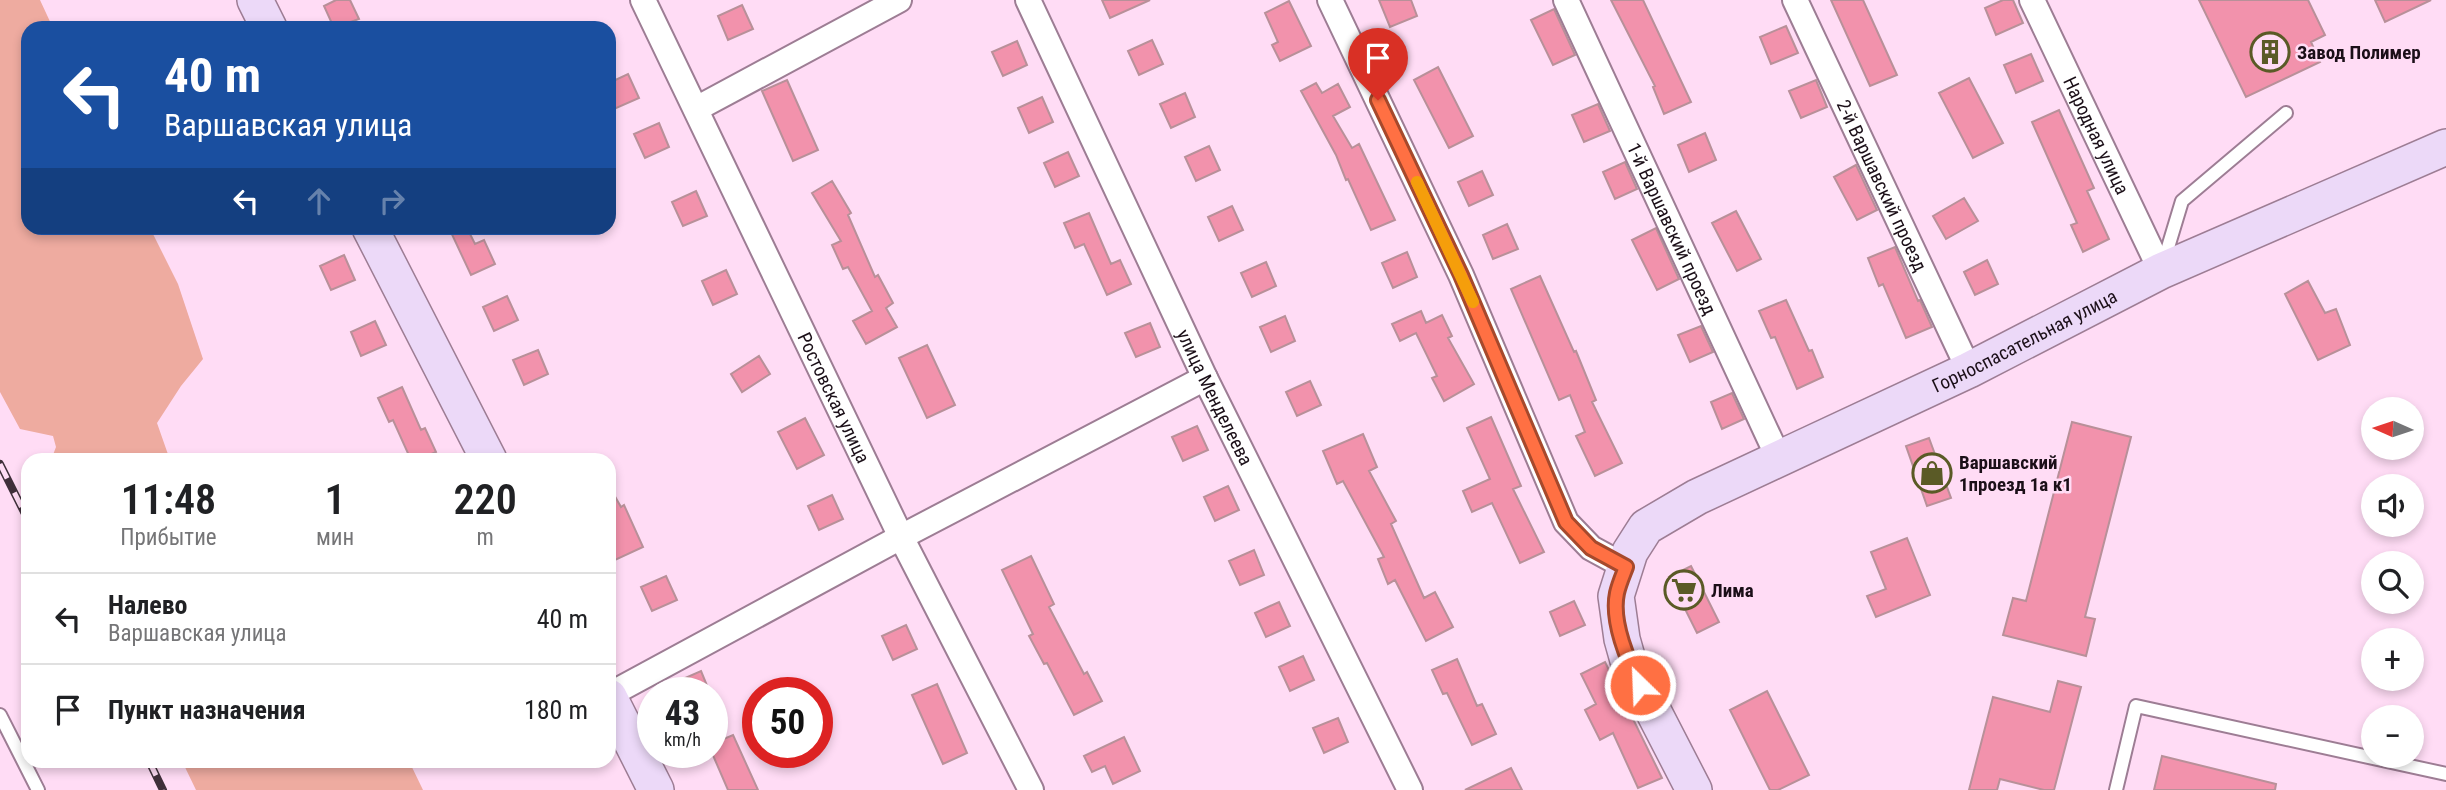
<!DOCTYPE html>
<html lang="ru">
<meta charset="utf-8">
<style>
:root{--surface:#fff;--page:#f2f2f2;--text:#202124;--muted:#757577;--line:#e0e0e0}
body{margin:0;font-family:"Roboto Condensed",sans-serif;background:var(--page);color:var(--text);height:100vh;display:flex;flex-direction:column;font-size:26px;white-space:nowrap}
*{box-sizing:border-box;margin:0}
p{font-size:23px;color:var(--muted)}
.icon{flex:none;width:38px;height:38px;fill:none;stroke:currentColor;stroke-width:2;stroke-linecap:round;stroke-linejoin:round}
.map{position:relative;flex:1;overflow:hidden}
.details{position:absolute;left:21px;top:453px;width:595px;height:315px;display:flex;flex-direction:column;background:var(--surface);border-radius:21px;box-shadow:0 4px 10px #0003}
.details>*{flex:none}
.hud{position:absolute;left:21px;top:21px;width:595px;height:214px;border-radius:21px;box-shadow:0 4px 10px #0003;background:#1a4fa0;color:#fff;overflow:hidden}
.needle{width:46px;rotate:273deg}
.controls{position:absolute;left:2361px;top:397px;display:grid;gap:14px}
.controls a{display:grid;place-items:center;width:63px;height:63px;border-radius:50%;background:var(--surface);box-shadow:0 4px 10px #0003;font-size:35px}
.speed{position:absolute;left:637px;top:677px;display:flex;gap:14px;font-size:35px;font-weight:700;text-align:center}
.speed>*{display:grid;place-content:center;width:91px;height:91px;border-radius:50%;background:var(--surface);box-shadow:0 4px 10px #0003;line-height:1}
.speed small{font-size:18px;font-weight:400}
.speed .limit{border:10px solid #d22;background:#fff;color:#111}
.pin{position:absolute;display:grid;place-items:center;width:60px;height:60px;color:#fff;margin:-72px -30px;border-radius:50% 50% 50% 0;rotate:-45deg;box-shadow:0 0 7px #0007}
.pin .icon{rotate:45deg}
.me{position:absolute;width:77px;margin:-38px;rotate:336deg;stroke-linejoin:round;filter:drop-shadow(0 0 5px #0008)}
.turn{display:flex;align-items:center;gap:24px;height:147px;padding:0 28px;font-size:32px}
.turn .icon{width:91px;height:91px;stroke-width:2.5}
.turn b{display:block;font-size:49px;line-height:60px}
.lanes{display:flex;align-items:center;height:66px;padding:0 28px;background:#0003;justify-content:center;gap:35px;direction:ltr}
.lanes .off{opacity:.35}
.eta{display:flex;justify-content:space-evenly;align-items:center;height:119px;text-align:center}
.eta b{font-size:42px;font-weight:600;line-height:49px}
ul{padding:0;list-style:none}
li{display:flex;align-items:center;gap:21px;height:91px;padding:0 28px;border-top:2px solid var(--line)}
li div{flex:1}
li b{display:block;font-size:26px}
li em{font-style:normal}
.map>svg:first-child{display:block}
.green{fill:#eeaba0}
.building{fill:#f292ac;stroke:#b89099;stroke-width:2}
.lines{fill:none;stroke-linecap:round;stroke-linejoin:round}
.lane-casing{stroke:#9d7d94;stroke-width:16}
.street-casing{stroke:#9d7d94;stroke-width:28}
.secondary-casing{stroke:#9d7d94;stroke-width:38}
.lane{stroke:#fff;stroke-width:12}
.street{stroke:#fff;stroke-width:24}
.secondary{stroke:#ecd9f8;stroke-width:35}
.rail-casing{stroke:#3f2f3a;stroke-width:8}
.rail{stroke:#ffdcf5;stroke-width:5;stroke-dasharray:16;stroke-linecap:butt}
.route-casing{stroke:#a6492c;stroke-width:18}
.route{stroke:#ff7043;stroke-width:12}
.slow{stroke:#f59e0b;stroke-width:12}
.labels{text-anchor:middle;stroke-width:5;stroke-linejoin:round;paint-order:stroke}
.poi-label{font-size:19px;font-weight:bold;fill:#1b0f18;stroke:#ffdcf5;text-anchor:start}
.street-label{font-size:19px;fill:#1b0f18;stroke:#ffdcf5}
</style>
<div class="map">
<svg width="2446" height="790" viewBox="0 0 2446 790">
<rect width="100%" height="100%" fill="#ffdcf5"/>
<!-- green -->
<path class="green" d="M 0,0 L 40,0 L 53,28 L 28,28 L 28,228 L 150,228 L 178,284 L 203,359 L 181,386 L 157,423 L 170,460 L 51,460 L 56,447 L 53,436 L 20,429 L 0,392 Z
M 182,761 L 409,761 L 423,790 L 196,790 Z"/>
<!-- building -->
<path class="building" d="M 336,0 L 350,0 L 359,19 L 334,28 L 324,6 Z
M 1102,0 L 1150,0 L 1110,18 Z
M 1379,0 L 1411,0 L 1417,16 L 1390,27 Z
M 1611,0 L 1643,0 L 1691,102 L 1664,114 L 1653,87 L 1655,86 Z
M 1831,0 L 1863,0 L 1897,75 L 1870,86 Z
M 2003,0 L 2013,0 L 2023,23 L 1996,35 L 1985,8 Z
M 2199,0 L 2308,0 L 2325,35 L 2311,42 L 2320,62 L 2246,97 Z
M 2375,0 L 2431,0 L 2385,22 Z
M 1289,1 L 1311,46 L 1280,61 L 1272,45 L 1278,42 L 1265,13 Z
M 742,5 L 753,29 L 728,40 L 718,16 Z
M 1554,9 L 1575,55 L 1553,65 L 1531,20 Z
M 1786,26 L 1798,53 L 1771,64 L 1760,37 Z
M 1152,40 L 1163,64 L 1139,75 L 1128,51 Z
M 1017,41 L 1027,65 L 1003,76 L 992,52 Z
M 2031,54 L 2043,81 L 2016,93 L 2004,65 Z
M 1438,67 L 1473,136 L 1449,148 L 1414,80 Z
M 628,74 L 639,98 L 614,109 L 609,98 L 609,83 Z
M 1969,78 L 2003,143 L 1973,158 L 1939,93 Z
M 787,80 L 818,150 L 793,161 L 762,91 Z
M 1816,80 L 1827,107 L 1801,118 L 1789,91 Z
M 1316,83 L 1322,93 L 1338,84 L 1350,107 L 1333,116 L 1352,148 L 1359,144 L 1395,220 L 1371,230 L 1348,179 L 1346,180 L 1336,155 L 1301,91 Z
M 1185,93 L 1195,117 L 1171,128 L 1160,104 Z
M 1042,97 L 1053,122 L 1029,133 L 1018,108 Z
M 1598,104 L 1610,131 L 1584,142 L 1572,115 Z
M 2059,110 L 2094,188 L 2087,191 L 2109,239 L 2083,252 L 2071,225 L 2077,223 L 2032,122 Z
M 659,123 L 669,147 L 645,158 L 634,134 Z
M 1705,133 L 1716,160 L 1689,172 L 1678,145 Z
M 1209,146 L 1220,170 L 1196,181 L 1185,157 Z
M 1068,152 L 1079,176 L 1055,187 L 1044,163 Z
M 1625,162 L 1637,189 L 1615,199 L 1603,172 Z
M 1856,165 L 1877,210 L 1857,220 L 1834,177 Z
M 1482,171 L 1493,195 L 1469,206 L 1458,182 Z
M 832,181 L 851,213 L 848,215 L 875,277 L 878,275 L 893,303 L 886,308 L 897,327 L 866,344 L 853,321 L 872,311 L 848,267 L 843,269 L 832,245 L 841,241 L 812,193 Z
M 696,191 L 707,216 L 683,226 L 672,202 Z
M 1964,198 L 1978,221 L 1946,239 L 1933,216 Z
M 1232,206 L 1243,230 L 1219,241 L 1208,217 Z
M 1736,211 L 1761,259 L 1737,271 L 1712,223 Z
M 1089,213 L 1111,264 L 1120,260 L 1131,284 L 1107,295 L 1084,244 L 1075,248 L 1064,223 Z
M 1507,224 L 1518,249 L 1493,259 L 1483,235 Z
M 449,228 L 467,228 L 475,244 L 484,240 L 495,264 L 471,275 Z
M 1656,228 L 1679,279 L 1657,290 L 1632,240 Z
M 1895,247 L 1918,301 L 1920,300 L 1932,327 L 1906,338 L 1883,284 L 1879,286 L 1868,258 Z
M 1407,252 L 1417,277 L 1393,288 L 1382,263 Z
M 344,255 L 355,280 L 331,290 L 320,266 Z
M 1987,260 L 1998,284 L 1975,295 L 1964,272 Z
M 1266,262 L 1276,286 L 1252,297 L 1241,273 Z
M 726,270 L 737,294 L 713,305 L 702,281 Z
M 1540,276 L 1574,352 L 1576,351 L 1596,400 L 1592,402 L 1622,463 L 1595,476 L 1576,436 L 1585,432 L 1570,395 L 1559,400 L 1511,289 Z
M 2308,281 L 2325,313 L 2336,309 L 2350,345 L 2318,360 L 2285,294 Z
M 507,296 L 518,320 L 494,331 L 483,307 Z
M 1786,300 L 1809,351 L 1812,350 L 1823,377 L 1797,389 L 1775,337 L 1771,338 L 1759,311 Z
M 1421,311 L 1426,323 L 1442,315 L 1452,336 L 1448,338 L 1474,384 L 1444,401 L 1432,378 L 1437,376 L 1416,333 L 1400,341 L 1392,324 Z
M 1285,316 L 1295,341 L 1271,352 L 1260,327 Z
M 375,321 L 386,345 L 361,356 L 351,332 Z
M 1150,323 L 1160,347 L 1136,357 L 1125,333 Z
M 1701,326 L 1713,352 L 1690,362 L 1678,335 Z
M 927,345 L 955,405 L 927,418 L 899,358 Z
M 538,350 L 548,374 L 524,385 L 513,360 Z
M 759,356 L 770,374 L 742,392 L 731,374 Z
M 1310,381 L 1321,405 L 1297,416 L 1286,392 Z
M 402,387 L 421,430 L 425,428 L 436,452 L 418,460 L 411,460 L 393,420 L 389,422 L 378,398 Z
M 1732,393 L 1744,419 L 1722,429 L 1711,402 Z
M 1491,417 L 1521,486 L 1513,489 L 1544,552 L 1520,563 L 1492,503 L 1472,512 L 1463,491 L 1490,479 L 1467,428 Z
M 805,418 L 824,455 L 797,469 L 778,432 Z
M 2072,422 L 2131,437 L 2085,617 L 2095,619 L 2086,656 L 2003,635 L 2013,598 L 2026,601 Z
M 1197,426 L 1208,450 L 1183,461 L 1172,437 Z
M 1363,434 L 1377,467 L 1369,471 L 1396,521 L 1391,524 L 1424,598 L 1435,592 L 1453,627 L 1426,641 L 1395,580 L 1388,584 L 1378,559 L 1384,557 L 1343,481 L 1337,484 L 1323,451 Z
M 1929,438 L 1951,498 L 1927,506 L 1906,446 Z
M 609,486 L 621,507 L 624,505 L 643,547 L 615,560 L 609,546 Z
M 1228,486 L 1239,510 L 1215,521 L 1204,497 Z
M 832,495 L 843,519 L 819,530 L 808,506 Z
M 1907,538 L 1930,595 L 1876,617 L 1867,596 L 1886,589 L 1871,552 Z
M 1254,550 L 1264,575 L 1240,585 L 1229,561 Z
M 1031,556 L 1054,604 L 1049,607 L 1084,674 L 1087,672 L 1102,701 L 1074,715 L 1047,663 L 1044,664 L 1029,636 L 1033,634 L 1002,570 Z
M 1691,566 L 1719,622 L 1697,633 L 1669,577 Z
M 666,576 L 677,600 L 652,611 L 641,587 Z
M 1574,601 L 1585,625 L 1560,636 L 1550,612 Z
M 1279,602 L 1290,626 L 1266,637 L 1255,613 Z
M 906,625 L 917,649 L 893,660 L 882,636 Z
M 1303,656 L 1314,680 L 1290,691 L 1279,667 Z
M 1457,659 L 1477,706 L 1482,704 L 1496,734 L 1472,745 L 1447,693 L 1443,694 L 1432,670 Z
M 1605,662 L 1662,778 L 1638,788 L 1613,733 L 1600,740 L 1585,710 L 1596,704 L 1581,674 Z
M 701,671 L 710,693 L 651,693 Z
M 2058,681 L 2081,687 L 2054,790 L 2044,790 L 2000,779 L 1997,790 L 1969,790 L 1993,697 L 2050,712 Z
M 937,684 L 967,753 L 943,764 L 912,695 Z
M 1767,691 L 1809,775 L 1778,790 L 1770,790 L 1730,710 Z
M 1338,718 L 1348,742 L 1324,753 L 1313,728 Z
M 733,735 L 758,790 L 728,790 L 712,753 L 712,744 Z
M 1124,737 L 1140,771 L 1113,784 L 1105,766 L 1092,772 L 1084,756 Z
M 2162,756 L 2276,784 L 2275,790 L 2154,790 Z
M 1511,768 L 1522,790 L 1465,790 Z"/>
<g class="lines">
<!-- lane casing -->
<g class="lane-casing">
<path id="lane" d="M 2163,264 L 2182,201 L 2286,113
M 0,715 L 38,790
M 2116,790 L 2136,706 L 2446,774"/>
</g>
<!-- street casing -->
<g class="street-casing">
<g id="street">
<path id="s1" d="M 643,0 L 901,537 L 1031,790"/>
<path id="s2" d="M 1028,0 L 1205,378 L 1410,790"/>
<path d="M 1330,0 L 1461,275 L 1566,522 L 1591,548 L 1626,567"/>
<path id="s3" d="M 1566,0 L 1779,459"/>
<path id="s4" d="M 1795,0 L 1969,370"/>
<path id="s5" d="M 2032,0 L 2161,271"/>
<path d="M 696,109 L 899,0"/>
<path d="M 609,695 L 901,537 L 1205,378"/>
</g>
</g>
<!-- secondary casing -->
<g class="secondary-casing">
<g id="secondary">
<path d="M 255,0 L 269,28"/>
<path d="M 370,228 L 489,460"/>
<path d="M 609,697 L 656,790"/>
<path id="s6" d="M 1694,790 L 1629,664 L 1622,639 L 1616,596 L 1630,552 L 1646,527 L 1697,497 L 1969,370 L 2161,271 L 2446,147"/>
</g>
</g>
<!-- lane -->
<use href="#lane" class="lane"/>
<!-- street -->
<use href="#street" class="street"/>
<!-- secondary -->
<use href="#secondary" class="secondary"/>
<!-- rail casing -->
<g class="rail-casing">
<path id="rail" d="M 0,464 L 28,520
M 149,761 L 163,790"/>
</g>
<!-- rail -->
<use href="#rail" class="rail"/>
</g>
<g class="lines">
<!-- route casing -->
<g class="route-casing">
<path id="route" d="M 1378,100 L 1461,275 L 1566,522 L 1591,548 L 1626,567 C 1623,575 1619,584 1617,593 C 1611,621 1628,661 1640,685"/>
</g>
<!-- route -->
<use href="#route" class="route"/>
<!-- slow -->
<path class="slow" d="M 1417,182 L 1473,302"/>
</g>
<!-- icons -->
<defs>
<g id="building-ring" transform="scale(2.0125)"><circle r="9.5" fill="#ffdcf5" stroke="#5a5a26" stroke-width="1.5"/><path d="M-4-6H4V6H1V3H-1V6H-4ZM-2.5-4.3h1.7v1.8h-1.7ZM.8-4.3h1.7v1.8H.8ZM-2.5-1h1.7V.8h-1.7ZM.8-1h1.7V.8H.8Z" fill="#5a5a26"/></g>
<g id="shop-ring" transform="scale(2.0125)"><circle r="9.5" fill="#ffdcf5" stroke="#5a5a26" stroke-width="1.5"/><path d="M-5-2.5h2.3a2.7 3.5 0 0 1 5.4 0H5L5.5 6h-11ZM-1.5-2.5h3a1.5 2.3 0 0 0-3 0Z" fill="#5a5a26"/></g>
<g id="supermarket-ring" transform="scale(2.0125)"><circle r="9.5" fill="#ffdcf5" stroke="#5a5a26" stroke-width="1.5"/><path d="M-6-5.5h2.5l.6 2H6L4.5 2H-2.5L-4.4-4H-6ZM-1.5 3.2a1.3 1.3 0 1 0 .1 0ZM3 3.2a1.3 1.3 0 1 0 .1 0Z" fill="#5a5a26"/></g>
</defs>
<g fill-rule="evenodd">
<use href="#building-ring" x="2270" y="52"/>
<use href="#shop-ring" x="1932" y="473"/>
<use href="#supermarket-ring" x="1684" y="590"/>
</g>
<g class="labels">
<!-- poi labels -->
<g class="poi-label">
<text x="2297" y="59">Завод Полимер</text>
<text x="1959" y="469">Варшавский<tspan x="1959" dy="22">1проезд 1а к1</tspan></text>
<text x="1711" y="597">Лима</text>
</g>
<!-- street labels -->
<g class="street-label">
<text dy="7" stroke="none"><textPath href="#s5" startOffset="150">Народная улица</textPath></text>
<text dy="7" stroke="none"><textPath href="#s4" startOffset="205">2-й Варшавский проезд</textPath></text>
<text dy="7" stroke="none"><textPath href="#s3" startOffset="252">1-й Варшавский проезд</textPath></text>
<text dy="7" stroke="none"><textPath href="#s6" startOffset="709">Горноспасательная улица</textPath></text>
<text dy="7" stroke="none"><textPath href="#s1" startOffset="441">Ростовская улица</textPath></text>
<text dy="7" stroke="none"><textPath href="#s2" startOffset="439">улица Менделеева</textPath></text>
</g>
</g>
</svg>
<div class="controls">
<a><svg class="needle" viewBox="-14 -14 28 28"><path d="M0-13l5 13h-10z" fill="#e53935"/><path d="M0 13l5-13h-10z" fill="#757577"/></svg></a>
<a><svg class="icon" aria-label="sound" viewBox="0 0 24 24"><path d="M4 9h4l5-4v14l-5-4H4zM17 9q2 3 0 6"/></svg></a>
<a><svg class="icon" aria-label="search" viewBox="0 0 24 24"><circle cx="10" cy="10" r="6"/><path d="M15 15l6 6"/></svg></a>
<a>+</a>
<a>−</a>
</div>
<div class="speed"><div>43<small>km/h</small></div><div class="limit">50</div></div>
<div class="pin" style="left:1378px;top:100px;background:#d93025"><svg class="icon" aria-label="arrive" viewBox="0 0 24 24"><path d="M6 21V4h12l-3 4 3 4H6"/></svg></div>
<svg class="me" style="left:1640px;top:685px" viewBox="-20 -20 40 40"><circle r="17" fill="#ff7043" stroke="#fff" stroke-width="3"/><path d="M0-11L8 9 0 5-8 9z" fill="#fff"/></svg>
<div class="hud">
<div class="turn"><svg class="icon" aria-label="left" viewBox="0 0 24 24"><path d="M17 20v-9H6M10 6l-5 5 5 5"/></svg><div><b>40 m</b>Варшавская улица</div></div>
<div class="lanes"><svg class="icon" aria-label="left" viewBox="0 0 24 24"><path d="M17 20v-9H6M10 6l-5 5 5 5"/></svg><svg class="icon off" aria-label="ahead" viewBox="0 0 24 24"><path d="M12 20V5M6 11l6-6 6 6"/></svg><svg class="icon off" aria-label="right" viewBox="0 0 24 24"><path d="M7 20v-9h11M14 6l5 5-5 5"/></svg></div>
</div>
<section class="details">
<div class="eta">
<div><b>11:48</b><p>Прибытие</p></div>
<div><b>1</b><p>мин</p></div>
<div><b>220</b><p>m</p></div>
</div>
<ul>
<li><svg class="icon" aria-label="left" viewBox="0 0 24 24"><path d="M17 20v-9H6M10 6l-5 5 5 5"/></svg><div><b>Налево</b><p>Варшавская улица</p></div><em>40 m</em></li>
<li><svg class="icon" aria-label="arrive" viewBox="0 0 24 24"><path d="M6 21V4h12l-3 4 3 4H6"/></svg><div><b>Пункт назначения</b></div><em>180 m</em></li>
</ul>
</section>
</div>
